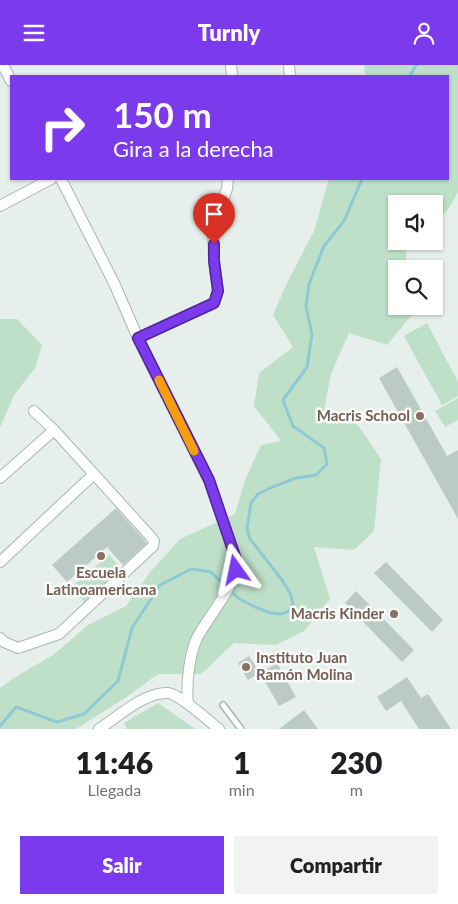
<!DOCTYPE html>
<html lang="es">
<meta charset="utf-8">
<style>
:root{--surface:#fff;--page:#f2f2f2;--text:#202124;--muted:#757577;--accent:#7c3aed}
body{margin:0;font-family:Lato,sans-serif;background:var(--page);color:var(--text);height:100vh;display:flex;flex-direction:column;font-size:19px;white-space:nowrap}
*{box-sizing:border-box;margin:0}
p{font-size:16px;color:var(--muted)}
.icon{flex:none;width:28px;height:28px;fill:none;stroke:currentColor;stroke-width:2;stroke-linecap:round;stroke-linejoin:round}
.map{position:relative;height:664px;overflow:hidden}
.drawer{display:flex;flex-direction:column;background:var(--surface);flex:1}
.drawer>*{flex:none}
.hud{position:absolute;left:10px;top:10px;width:439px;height:105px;border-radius:0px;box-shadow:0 1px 4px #0004;background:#7c3aed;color:#fff;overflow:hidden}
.controls{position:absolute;left:388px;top:130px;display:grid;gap:10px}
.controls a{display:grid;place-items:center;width:55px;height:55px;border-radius:0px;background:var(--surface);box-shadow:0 1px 4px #0004;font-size:25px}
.pin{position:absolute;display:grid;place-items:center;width:42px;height:42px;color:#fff;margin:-51px -21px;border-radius:50% 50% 50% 0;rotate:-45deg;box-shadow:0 0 5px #0007}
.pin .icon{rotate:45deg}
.me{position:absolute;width:55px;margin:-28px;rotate:348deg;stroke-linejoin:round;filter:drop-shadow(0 0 4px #0008)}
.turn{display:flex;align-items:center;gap:18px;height:105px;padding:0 20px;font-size:22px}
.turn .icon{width:65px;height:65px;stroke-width:2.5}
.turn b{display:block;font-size:35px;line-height:42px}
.eta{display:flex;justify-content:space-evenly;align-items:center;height:85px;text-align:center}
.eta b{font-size:30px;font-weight:800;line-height:35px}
.cta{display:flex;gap:10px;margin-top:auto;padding:10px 20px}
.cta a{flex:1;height:58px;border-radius:0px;background:var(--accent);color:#fff;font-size:20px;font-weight:800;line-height:58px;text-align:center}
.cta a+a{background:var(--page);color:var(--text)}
header{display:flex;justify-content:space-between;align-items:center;height:65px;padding:0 20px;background:var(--accent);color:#fff;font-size:22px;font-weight:800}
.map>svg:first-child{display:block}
.green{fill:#bfe0c8}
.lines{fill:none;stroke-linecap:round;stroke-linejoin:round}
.stream{stroke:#8ec9d4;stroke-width:3}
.building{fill:#bbcac4}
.lane-casing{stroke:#a8b8b2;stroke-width:8}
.street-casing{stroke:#a8b8b2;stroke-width:12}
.lane{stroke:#fff;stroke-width:5}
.street{stroke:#fff;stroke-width:10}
.route-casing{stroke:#51269a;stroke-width:12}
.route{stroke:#7c3aed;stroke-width:9}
.slow{stroke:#f59e0b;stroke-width:9}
.education-dot{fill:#8d6e63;stroke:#f7fbf9;stroke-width:2}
.labels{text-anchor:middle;stroke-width:5;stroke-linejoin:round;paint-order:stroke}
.education-label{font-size:15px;font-weight:bold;fill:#785e54;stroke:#f7fbf9;text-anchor:end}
</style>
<header><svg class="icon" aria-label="menu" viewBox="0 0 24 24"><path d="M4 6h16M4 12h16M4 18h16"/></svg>Turnly<svg class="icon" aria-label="person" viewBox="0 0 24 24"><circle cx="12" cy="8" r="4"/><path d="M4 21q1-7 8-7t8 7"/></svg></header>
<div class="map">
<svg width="458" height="664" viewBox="0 0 458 664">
<rect width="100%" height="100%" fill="#e6efeb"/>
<!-- green -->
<path class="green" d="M 364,0 L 458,0 L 458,127 L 448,145 L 434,155 L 434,139 L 396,139 L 396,176 L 406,176 L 406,204 L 396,204 L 396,241 L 415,241 L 416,245 L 387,280 L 349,268 L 331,309 L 324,345 L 358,360 L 381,394 L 374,466 L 354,485 L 314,482 L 330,534 L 304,566 L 276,580 L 234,578 L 201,609 L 158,609 L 125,633 L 76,664 L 0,664 L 0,623 L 12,614 L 53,590 L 88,560 L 126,541 L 151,506 L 180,474 L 235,449 L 245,415 L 261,380 L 281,376 L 254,341 L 259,308 L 293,282 L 273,250 L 287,218 L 314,166 L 329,114 L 448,114 L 448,11 L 365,11 Z
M 0,254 L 17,254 L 42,280 L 35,303 L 14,330 L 0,363 Z
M 427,258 L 458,317 L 458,331 L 442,340 L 404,271 Z
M 458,333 L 458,355 L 445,362 L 435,346 Z
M 109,490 L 123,506 L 86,539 L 71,522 Z
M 158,638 L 195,664 L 127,664 L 124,658 Z"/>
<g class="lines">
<!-- stream -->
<path class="stream" d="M 410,11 L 416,0
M 0,661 L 16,642 L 57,657 L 84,649 L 118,616 L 132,563 L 160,520 L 191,504 L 211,507 L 238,533 L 257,543 L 271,548 L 281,549 L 289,546 L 293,538 L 290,528 L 282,515 L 250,474 L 247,464 L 251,438 L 258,429 L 270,423 L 296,413 L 316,410 L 327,399 L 324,383 L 293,361 L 283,335 L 307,302 L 312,269 L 306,241 L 309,219 L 324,181 L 344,156 L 362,114"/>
</g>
<!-- building -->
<path class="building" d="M 397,302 L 447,391 L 458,385 L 458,454 L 379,313 Z
M 116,443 L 147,478 L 123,500 L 107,482 L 67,517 L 52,500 Z
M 386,497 L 443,555 L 432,567 L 374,508 Z
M 356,526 L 414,585 L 402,597 L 345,538 Z
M 249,591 L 260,608 L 248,615 L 238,598 Z
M 277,598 L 296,632 L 279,641 L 260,608 Z
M 407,612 L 421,633 L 428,629 L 451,664 L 419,664 L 401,636 L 386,646 L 377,632 Z
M 304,645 L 318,664 L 279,664 Z"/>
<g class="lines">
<!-- lane casing -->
<g class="lane-casing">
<path id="lane" d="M 223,640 L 241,664"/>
</g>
<!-- street casing -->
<g class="street-casing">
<path id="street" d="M 3,0 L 11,16
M 231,0 L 232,11
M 289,0 L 290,11
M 61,114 L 114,218 L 138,273
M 0,141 L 51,114
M 0,413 L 54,365
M 0,497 L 94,409
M 0,573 L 4,577 L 18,583 L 59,569 L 153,481 L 154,476 L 151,472 L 54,365 L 34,346
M 188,639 C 186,621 189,590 197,573 C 209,550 235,523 237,497 L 209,415 L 138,273 L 214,238 L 218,226 L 214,196 L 213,162 L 227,124 L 228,114
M 99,664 C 118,652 144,627 168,628 C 179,629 209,656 219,664"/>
</g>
<!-- lane -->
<use href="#lane" class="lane"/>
<!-- street -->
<use href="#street" class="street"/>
</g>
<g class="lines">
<!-- route casing -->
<g class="route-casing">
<path id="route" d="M 214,179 L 214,196 L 218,226 L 214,238 L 138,273 L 209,415 L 237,497 L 236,505"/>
</g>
<!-- route -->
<use href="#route" class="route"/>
<!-- slow -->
<path class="slow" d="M 159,315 L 194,386"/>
</g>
<!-- markers -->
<g class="education-dot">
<circle cx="420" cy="351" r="5"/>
<circle cx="101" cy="491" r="5"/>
<circle cx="394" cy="549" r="5"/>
<circle cx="246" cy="602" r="5"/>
</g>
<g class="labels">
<!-- education labels -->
<g class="education-label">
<text x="410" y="356">Macris School</text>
<text x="101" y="513" text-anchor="middle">Escuela<tspan x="101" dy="17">Latinoamericana</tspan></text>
<text x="384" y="554">Macris Kinder</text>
<text x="256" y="598" text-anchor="start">Instituto Juan<tspan x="256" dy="17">Ramón Molina</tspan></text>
</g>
</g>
</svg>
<div class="controls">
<a><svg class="icon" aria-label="sound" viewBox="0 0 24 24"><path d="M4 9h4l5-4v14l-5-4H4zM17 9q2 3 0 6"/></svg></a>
<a><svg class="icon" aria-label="search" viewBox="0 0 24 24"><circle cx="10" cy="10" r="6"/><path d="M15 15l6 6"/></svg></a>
</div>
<div class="pin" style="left:214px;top:179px;background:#d93025"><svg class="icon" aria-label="arrive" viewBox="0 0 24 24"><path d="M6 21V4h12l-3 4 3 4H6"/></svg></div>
<svg class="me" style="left:236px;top:505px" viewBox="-20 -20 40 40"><path d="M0-17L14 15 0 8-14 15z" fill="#7c3aed" stroke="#fff" stroke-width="4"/></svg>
<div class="hud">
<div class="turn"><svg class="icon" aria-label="right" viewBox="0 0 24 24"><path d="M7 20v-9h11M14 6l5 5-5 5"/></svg><div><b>150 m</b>Gira a la derecha</div></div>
</div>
</div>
<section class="drawer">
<div class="eta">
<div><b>11:46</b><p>Llegada</p></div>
<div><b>1</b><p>min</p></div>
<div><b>230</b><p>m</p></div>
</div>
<div class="cta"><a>Salir</a><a>Compartir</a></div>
</section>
